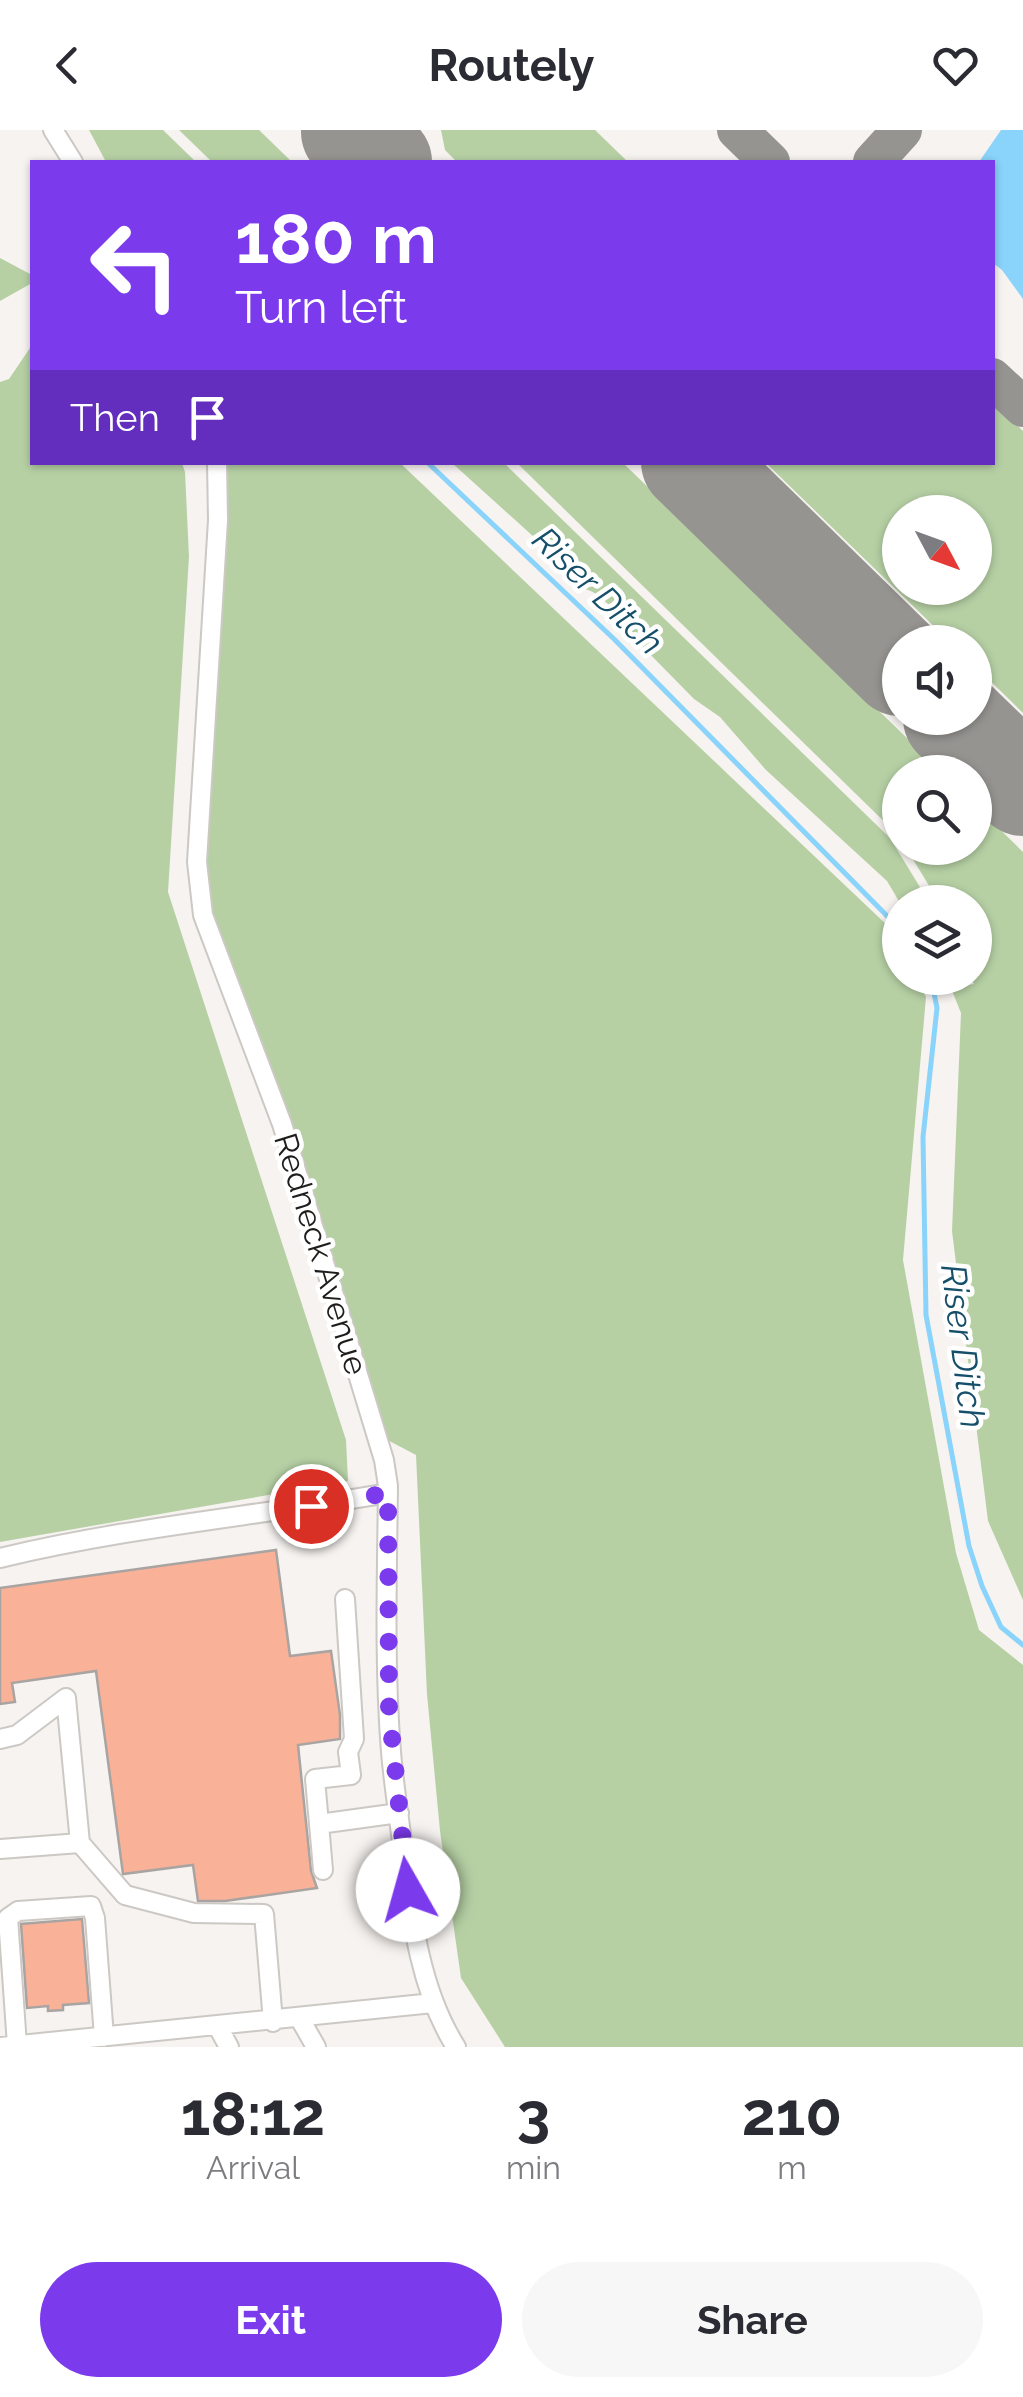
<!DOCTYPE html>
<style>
:root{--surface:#fff;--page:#f7f7f7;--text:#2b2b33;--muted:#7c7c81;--accent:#7c3aed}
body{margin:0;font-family:Raleway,sans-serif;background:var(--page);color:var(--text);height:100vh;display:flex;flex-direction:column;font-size:38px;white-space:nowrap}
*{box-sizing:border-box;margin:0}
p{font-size:32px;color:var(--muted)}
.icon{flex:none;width:55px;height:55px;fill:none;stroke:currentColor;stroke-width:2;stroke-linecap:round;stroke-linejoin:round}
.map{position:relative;height:1917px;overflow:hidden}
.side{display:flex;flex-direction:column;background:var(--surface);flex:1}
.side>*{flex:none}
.top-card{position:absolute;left:30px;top:30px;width:965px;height:305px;border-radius:0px;box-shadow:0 2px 8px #0004;background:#7c3aed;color:#fff;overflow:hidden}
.needle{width:65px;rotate:131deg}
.tools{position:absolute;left:882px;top:365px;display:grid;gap:20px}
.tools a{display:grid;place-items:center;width:110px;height:110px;border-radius:50%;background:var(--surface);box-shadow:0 2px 8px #0004;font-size:50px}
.pin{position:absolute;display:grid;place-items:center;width:85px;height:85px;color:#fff;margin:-42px;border:5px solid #fff;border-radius:50%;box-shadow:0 2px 10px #0007}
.me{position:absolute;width:110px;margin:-55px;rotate:353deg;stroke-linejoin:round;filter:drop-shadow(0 0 8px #0008)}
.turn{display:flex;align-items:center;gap:35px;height:210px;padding:0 40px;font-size:45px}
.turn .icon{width:130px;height:130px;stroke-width:2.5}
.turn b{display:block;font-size:70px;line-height:85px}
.then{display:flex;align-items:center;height:95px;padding:0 40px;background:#0003;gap:20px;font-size:38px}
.eta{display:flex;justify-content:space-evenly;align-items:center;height:170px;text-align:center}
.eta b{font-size:60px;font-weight:700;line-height:70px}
.action{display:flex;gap:20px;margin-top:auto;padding:20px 40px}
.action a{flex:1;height:115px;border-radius:60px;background:var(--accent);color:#fff;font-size:40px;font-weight:700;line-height:115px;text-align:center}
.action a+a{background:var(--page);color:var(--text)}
header{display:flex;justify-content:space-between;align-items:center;height:130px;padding:0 40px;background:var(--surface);font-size:45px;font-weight:700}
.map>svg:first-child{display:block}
.green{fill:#b6d0a4;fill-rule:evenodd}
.water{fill:#8ad3fa}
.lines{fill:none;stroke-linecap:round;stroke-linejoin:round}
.stream{stroke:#8ad3fa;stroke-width:5}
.taxiway{stroke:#969491;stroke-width:40}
.runway{stroke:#969491;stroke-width:100}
.building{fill:#f9b298;stroke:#a9a4a2;stroke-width:2.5}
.minor-casing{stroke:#ccc8c4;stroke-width:22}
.minor{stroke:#fff;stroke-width:18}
.route{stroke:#7c3aed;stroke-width:18;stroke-dasharray:0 32.4}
.labels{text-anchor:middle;stroke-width:9;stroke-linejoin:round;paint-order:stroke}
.street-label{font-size:32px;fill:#1e1d1b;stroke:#fff}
.water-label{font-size:35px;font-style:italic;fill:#164f6a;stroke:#fff}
</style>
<header><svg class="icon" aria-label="back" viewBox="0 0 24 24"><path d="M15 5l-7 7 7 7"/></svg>Routely<svg class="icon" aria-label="heart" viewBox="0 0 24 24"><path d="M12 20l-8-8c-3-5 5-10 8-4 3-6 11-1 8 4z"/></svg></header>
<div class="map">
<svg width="1023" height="1917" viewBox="0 0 1023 1917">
<rect width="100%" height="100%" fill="#f7f3f0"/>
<!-- green -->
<path class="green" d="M 89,0 L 163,0 L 196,32 L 106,32 Z
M 179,0 L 259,0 L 292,32 L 212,32 Z
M 441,0 L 595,0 L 628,32 L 457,32 L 445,20 Z
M 0,128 L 32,145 L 32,153 L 0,171 Z
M 32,215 L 32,332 L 182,333 L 185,342 L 189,427 L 168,762 L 346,1310 L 348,1351 L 0,1412 L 0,252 L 9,249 Z
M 993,271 L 1023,301 L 1023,583 L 975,536 L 975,512 L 950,512 L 766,333 L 992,332 ZM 900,382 L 975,382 L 975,458 L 900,458 Z
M 399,332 L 889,797 L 900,818 L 900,848 L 916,848 L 926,867 L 903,1130 L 956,1423 L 979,1500 L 1023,1535 L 1023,1917 L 505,1917 L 461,1848 L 440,1701 L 427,1564 L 416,1325 L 378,1305 L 203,785 L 215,333 Z
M 452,333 L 504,333 L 890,708 L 929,772 L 900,773 L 887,751 L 766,640 L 720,587 L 694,569 L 640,514 L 607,473 L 593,462 L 568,452 L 556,427 Z
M 517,333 L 623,333 L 942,642 L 900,642 L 900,707 Z
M 975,675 L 1023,722 L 1023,1470 L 988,1391 L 952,1101 L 961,883 L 947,848 L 961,848 L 964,856 L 974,854 L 971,848 L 975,848 L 975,772 L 939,772 L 906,718 L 975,718 Z"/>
<!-- water -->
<path class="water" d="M 1001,0 L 1023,0 L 1023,169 L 1002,140 L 993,133 L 992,32 L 979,32 Z"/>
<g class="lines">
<!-- stream -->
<path class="stream" d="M 427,332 L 614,509 L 900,799
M 931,848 L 937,878 L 923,1007 L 926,1185 L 969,1416 L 982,1456 L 1001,1497 L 1023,1515"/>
<!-- taxiway -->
<path class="taxiway" d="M 387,0 L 383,17 L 389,32
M 737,0 L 770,32
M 873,32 L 902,0
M 992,248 L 1023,277
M 695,332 L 697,338"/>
<!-- runway -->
<path class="runway" d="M 351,2 L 382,32
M 691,332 L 900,536
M 953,588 L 1023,656"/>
</g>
<!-- building -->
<path class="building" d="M 276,1420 L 290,1526 L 331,1521 L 340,1585 L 340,1609 L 298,1615 L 311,1741 L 317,1758 L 225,1771 L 198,1771 L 193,1735 L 123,1744 L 96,1541 L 12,1553 L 15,1572 L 0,1574 L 0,1458 Z
M 82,1789 L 89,1873 L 63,1875 L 63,1880 L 48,1881 L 48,1876 L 27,1878 L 21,1794 Z"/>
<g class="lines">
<!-- minor casing -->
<g class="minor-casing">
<path id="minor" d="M 53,0 L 73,32
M 217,332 L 218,390 L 197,732 L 203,785 L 282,994 L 384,1330 L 388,1356 C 387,1445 384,1534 391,1622 C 394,1658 400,1693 404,1728 C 412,1792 421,1862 456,1917
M 0,1428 C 128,1397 258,1386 388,1363
M 345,1469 L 354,1609 L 348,1622 L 351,1645 L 315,1649 L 319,1694 L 399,1683
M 0,1609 L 17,1605 L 66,1568 L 80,1713 L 125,1765 L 194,1783 L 264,1784 L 273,1892
M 319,1694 L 323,1740
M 0,1719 L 80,1713
M 300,1889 L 316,1917
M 218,1897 L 229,1917
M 17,1915 L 8,1788 L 18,1781 L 91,1776 L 95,1788 L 104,1907
M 0,1917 L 433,1873"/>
</g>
<!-- minor -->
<use href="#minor" class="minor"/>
</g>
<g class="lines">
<!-- route -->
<path class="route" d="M 311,1376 L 388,1363 L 389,1579 L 408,1760"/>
</g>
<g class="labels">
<!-- street labels -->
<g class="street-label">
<text transform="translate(321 1124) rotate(73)" y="11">Redneck Avenue</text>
</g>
<!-- water labels -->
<g class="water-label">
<text transform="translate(598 461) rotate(44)" y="12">Riser Ditch</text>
<text transform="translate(963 1216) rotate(83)" y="12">Riser Ditch</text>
</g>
</g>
</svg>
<div class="tools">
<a><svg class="needle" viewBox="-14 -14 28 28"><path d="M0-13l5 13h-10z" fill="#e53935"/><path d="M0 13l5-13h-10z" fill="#7c7c81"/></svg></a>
<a><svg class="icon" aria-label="sound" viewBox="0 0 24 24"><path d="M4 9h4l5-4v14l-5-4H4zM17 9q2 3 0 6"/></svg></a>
<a><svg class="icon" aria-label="search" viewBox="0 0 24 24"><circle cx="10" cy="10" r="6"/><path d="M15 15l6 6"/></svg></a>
<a><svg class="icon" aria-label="layers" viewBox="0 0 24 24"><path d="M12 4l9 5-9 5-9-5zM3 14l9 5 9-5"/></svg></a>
</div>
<div class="pin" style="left:311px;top:1376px;background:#d93025"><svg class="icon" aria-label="arrive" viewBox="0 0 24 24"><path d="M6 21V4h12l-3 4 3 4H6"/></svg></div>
<svg class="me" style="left:408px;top:1760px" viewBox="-20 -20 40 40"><circle r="19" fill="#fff"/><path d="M0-13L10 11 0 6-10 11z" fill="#7c3aed"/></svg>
<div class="top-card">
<div class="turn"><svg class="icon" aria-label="left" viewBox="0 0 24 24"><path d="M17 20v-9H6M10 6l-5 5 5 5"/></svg><div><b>180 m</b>Turn left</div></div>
<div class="then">Then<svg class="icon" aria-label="arrive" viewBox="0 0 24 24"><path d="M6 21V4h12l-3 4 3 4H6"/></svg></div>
</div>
</div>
<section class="side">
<div class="eta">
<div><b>18:12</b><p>Arrival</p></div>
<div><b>3</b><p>min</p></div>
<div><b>210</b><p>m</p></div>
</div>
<div class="action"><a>Exit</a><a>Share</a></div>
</section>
